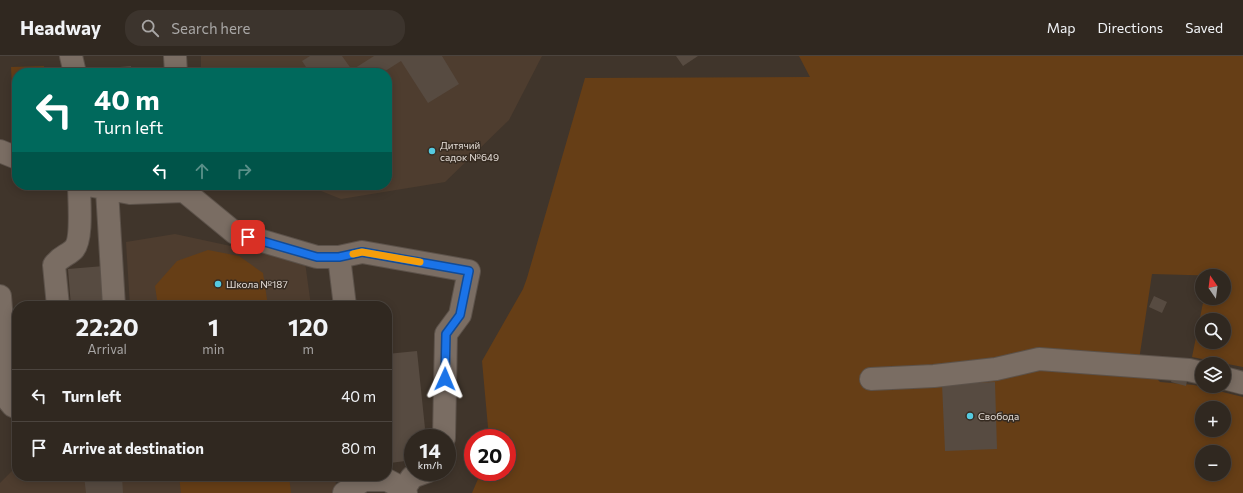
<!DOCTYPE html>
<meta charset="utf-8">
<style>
:root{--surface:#302820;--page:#3c342d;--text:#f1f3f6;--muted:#a8a6a5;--line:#4b443e}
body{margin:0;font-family:Commissioner,sans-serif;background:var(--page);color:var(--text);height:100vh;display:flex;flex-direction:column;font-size:15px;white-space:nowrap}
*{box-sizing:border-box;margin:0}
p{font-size:13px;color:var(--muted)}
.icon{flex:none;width:22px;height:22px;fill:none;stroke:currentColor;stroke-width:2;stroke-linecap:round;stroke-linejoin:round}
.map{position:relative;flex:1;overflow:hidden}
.side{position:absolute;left:12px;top:245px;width:380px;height:180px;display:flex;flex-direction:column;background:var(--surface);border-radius:16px;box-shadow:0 2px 10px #0003,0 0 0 1px var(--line)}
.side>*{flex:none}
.banner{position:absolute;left:12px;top:12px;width:380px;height:122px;border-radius:16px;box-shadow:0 2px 10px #0003,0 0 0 1px var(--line);background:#00695c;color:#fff;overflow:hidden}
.needle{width:26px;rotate:346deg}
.buttons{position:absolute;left:1195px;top:213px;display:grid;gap:8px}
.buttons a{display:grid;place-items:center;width:36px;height:36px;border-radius:50%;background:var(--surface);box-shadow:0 2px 10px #0003,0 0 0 1px var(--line);font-size:20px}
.speed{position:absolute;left:404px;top:373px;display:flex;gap:8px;font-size:20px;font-weight:700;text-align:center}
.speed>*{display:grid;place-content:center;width:52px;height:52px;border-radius:50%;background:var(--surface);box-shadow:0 2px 10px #0003,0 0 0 1px var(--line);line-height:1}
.speed small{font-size:10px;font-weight:400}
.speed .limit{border:6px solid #d22;background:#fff;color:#111}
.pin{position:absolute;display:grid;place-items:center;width:34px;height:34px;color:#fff;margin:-17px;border-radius:8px;box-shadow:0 2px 6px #0006}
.me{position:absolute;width:44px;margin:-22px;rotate:1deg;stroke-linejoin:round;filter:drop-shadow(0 0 3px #0008)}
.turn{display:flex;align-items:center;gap:14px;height:84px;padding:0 16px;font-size:18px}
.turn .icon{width:52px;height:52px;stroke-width:2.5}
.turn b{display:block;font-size:28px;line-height:34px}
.lanes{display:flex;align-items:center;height:38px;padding:0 16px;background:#0003;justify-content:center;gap:20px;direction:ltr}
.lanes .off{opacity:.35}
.eta{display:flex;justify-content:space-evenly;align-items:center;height:68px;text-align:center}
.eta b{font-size:24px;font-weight:700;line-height:28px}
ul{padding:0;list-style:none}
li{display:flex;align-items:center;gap:12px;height:52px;padding:0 16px;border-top:1px solid var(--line)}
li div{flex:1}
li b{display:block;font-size:15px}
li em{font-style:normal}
header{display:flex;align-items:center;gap:24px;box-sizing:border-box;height:56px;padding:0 20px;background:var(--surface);border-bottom:1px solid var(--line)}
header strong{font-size:19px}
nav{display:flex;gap:22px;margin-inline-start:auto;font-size:14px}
.search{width:280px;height:36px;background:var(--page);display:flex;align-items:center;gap:10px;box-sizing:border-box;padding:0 14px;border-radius:16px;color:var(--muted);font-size:15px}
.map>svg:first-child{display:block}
.built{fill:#4e3d2f}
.green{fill:#663e16;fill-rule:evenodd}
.building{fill:#574b41}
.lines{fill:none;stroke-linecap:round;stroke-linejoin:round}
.minor-casing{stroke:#5c524a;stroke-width:24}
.minor{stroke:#7a6d63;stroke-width:22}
.route-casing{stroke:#114b97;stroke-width:10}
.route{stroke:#1a73e8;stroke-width:7}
.slow{stroke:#f59e0b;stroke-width:7}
.poi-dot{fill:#55cae0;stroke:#362b21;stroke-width:1.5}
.labels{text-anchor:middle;stroke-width:3;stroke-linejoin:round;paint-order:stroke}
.poi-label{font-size:10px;fill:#e5ded8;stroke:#362b21;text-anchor:start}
</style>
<header>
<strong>Headway</strong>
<div class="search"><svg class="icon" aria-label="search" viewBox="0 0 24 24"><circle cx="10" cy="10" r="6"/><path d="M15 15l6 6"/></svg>Search here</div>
<nav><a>Map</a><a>Directions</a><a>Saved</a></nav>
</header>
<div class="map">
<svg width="1243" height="437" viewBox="0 0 1243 437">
<rect width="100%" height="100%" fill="#40352b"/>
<!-- built -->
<path class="built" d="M 201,0 L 542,0 L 509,64 L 445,126 L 341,143 L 306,129 L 387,129 L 387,17 L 201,17 Z
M 175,178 L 305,206 L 311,250 L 130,250 L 126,186 Z
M 17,410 L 17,420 L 335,420 L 337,437 L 0,437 L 0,427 Z"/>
<!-- green -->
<path class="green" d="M 799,0 L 1243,0 L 1243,311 L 1192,301 L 1204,242 L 1224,242 L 1224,220 L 1152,218 L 1139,304 L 1160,326 L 1194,329 L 1243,341 L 1243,437 L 472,437 L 481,416 L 507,416 L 507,382 L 489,382 L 482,305 L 523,233 L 527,222 L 585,22 L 810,21 ZM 1202,264 L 1224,264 L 1224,286 L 1202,286 ZM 1202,352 L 1224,352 L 1224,374 L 1202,374 ZM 1202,396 L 1224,396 L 1224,418 L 1202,418 Z
M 44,10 L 44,17 L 17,17 L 17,75 L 14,76 L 11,11 Z
M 208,194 L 239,200 L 263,217 L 268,250 L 158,250 L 155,230 L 177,205 Z
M 179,420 L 289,420 L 291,437 L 181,437 Z"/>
<!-- building -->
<path class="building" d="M 310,0 L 342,0 L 352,14 L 374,0 L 442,0 L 459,28 L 428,47 L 401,5 L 382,17 L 310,17 L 302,5 Z
M 676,0 L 698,0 L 683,10 Z
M 131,10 L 131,17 L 97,17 L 97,13 Z
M 104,210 L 106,250 L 71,250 L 68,213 Z
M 1154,240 L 1167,246 L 1162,257 L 1149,251 Z
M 417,295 L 426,382 L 413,382 L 413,404 L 390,407 L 387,379 L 387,298 Z
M 1174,317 L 1188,320 L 1186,330 L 1171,326 Z
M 995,326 L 997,393 L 945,395 L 942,328 Z
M 84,420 L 122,420 L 123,437 L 86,437 Z"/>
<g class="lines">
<!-- minor casing -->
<g class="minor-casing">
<path id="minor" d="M 71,0 L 75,17
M 175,0 L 176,17
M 0,95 L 17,102
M 88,129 L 130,137 L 184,135 L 235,177 L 317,201 L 339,201 L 362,196 L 469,215 L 460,259 L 446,278 L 444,382
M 107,134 L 114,250
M 339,201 L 345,250
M 0,240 L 8,344 L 13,350 L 17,351
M 58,250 L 54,209 C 62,199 65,201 73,194 C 83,185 79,143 79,129
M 1224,322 L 1243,327
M 871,323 L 934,320 L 996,313 L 1039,303 L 1189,314 L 1202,317
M 364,424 L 387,424 L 404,433
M 344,437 L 364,424 L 364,420
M 406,437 L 404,433 L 412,421 L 426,416"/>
</g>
<!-- minor -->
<use href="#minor" class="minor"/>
</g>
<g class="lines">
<!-- route casing -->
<g class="route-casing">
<path id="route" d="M 248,181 L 317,201 L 339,201 L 362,196 L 469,215 L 460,259 L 446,278 L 445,323"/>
</g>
<!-- route -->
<use href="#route" class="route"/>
<!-- slow -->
<path class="slow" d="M 353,198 L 362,196 L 420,206"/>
</g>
<!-- markers -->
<g class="poi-dot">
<circle cx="432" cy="95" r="4"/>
<circle cx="218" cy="228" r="4"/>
<circle cx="970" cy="360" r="4"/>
</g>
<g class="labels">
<!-- poi labels -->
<g class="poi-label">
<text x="440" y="93">Дитячий<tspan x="440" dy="12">садок №649</tspan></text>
<text x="226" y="232">Школа №187</text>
<text x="978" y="364">Свобода</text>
</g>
</g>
</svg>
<div class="buttons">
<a><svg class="needle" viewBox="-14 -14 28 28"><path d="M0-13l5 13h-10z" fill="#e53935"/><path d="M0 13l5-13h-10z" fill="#a8a6a5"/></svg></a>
<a><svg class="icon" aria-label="search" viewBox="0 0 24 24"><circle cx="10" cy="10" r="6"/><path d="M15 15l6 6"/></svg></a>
<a><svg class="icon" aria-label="layers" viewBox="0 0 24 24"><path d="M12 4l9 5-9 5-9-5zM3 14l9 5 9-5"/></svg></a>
<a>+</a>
<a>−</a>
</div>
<div class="speed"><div>14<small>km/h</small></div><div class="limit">20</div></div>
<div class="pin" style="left:248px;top:181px;background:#d93025"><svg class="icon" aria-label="arrive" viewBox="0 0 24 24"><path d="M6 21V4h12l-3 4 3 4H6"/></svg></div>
<svg class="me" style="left:445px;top:323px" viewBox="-20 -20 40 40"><path d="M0-17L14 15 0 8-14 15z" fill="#1a73e8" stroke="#fff" stroke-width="4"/></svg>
<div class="banner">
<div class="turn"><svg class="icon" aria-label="left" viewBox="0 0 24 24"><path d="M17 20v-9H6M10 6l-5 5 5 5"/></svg><div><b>40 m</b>Turn left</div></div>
<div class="lanes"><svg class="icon" aria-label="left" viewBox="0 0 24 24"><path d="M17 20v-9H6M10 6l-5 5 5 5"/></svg><svg class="icon off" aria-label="ahead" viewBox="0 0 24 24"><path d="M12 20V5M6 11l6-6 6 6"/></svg><svg class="icon off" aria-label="right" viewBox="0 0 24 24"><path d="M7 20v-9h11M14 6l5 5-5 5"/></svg></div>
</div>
<section class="side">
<div class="eta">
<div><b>22:20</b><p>Arrival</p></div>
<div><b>1</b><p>min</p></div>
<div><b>120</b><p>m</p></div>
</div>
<ul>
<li><svg class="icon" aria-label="left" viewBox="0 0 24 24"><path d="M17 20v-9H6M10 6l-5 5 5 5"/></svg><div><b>Turn left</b></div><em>40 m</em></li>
<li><svg class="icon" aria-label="arrive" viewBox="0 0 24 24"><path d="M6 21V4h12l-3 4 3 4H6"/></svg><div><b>Arrive at destination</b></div><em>80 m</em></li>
</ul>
</section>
</div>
